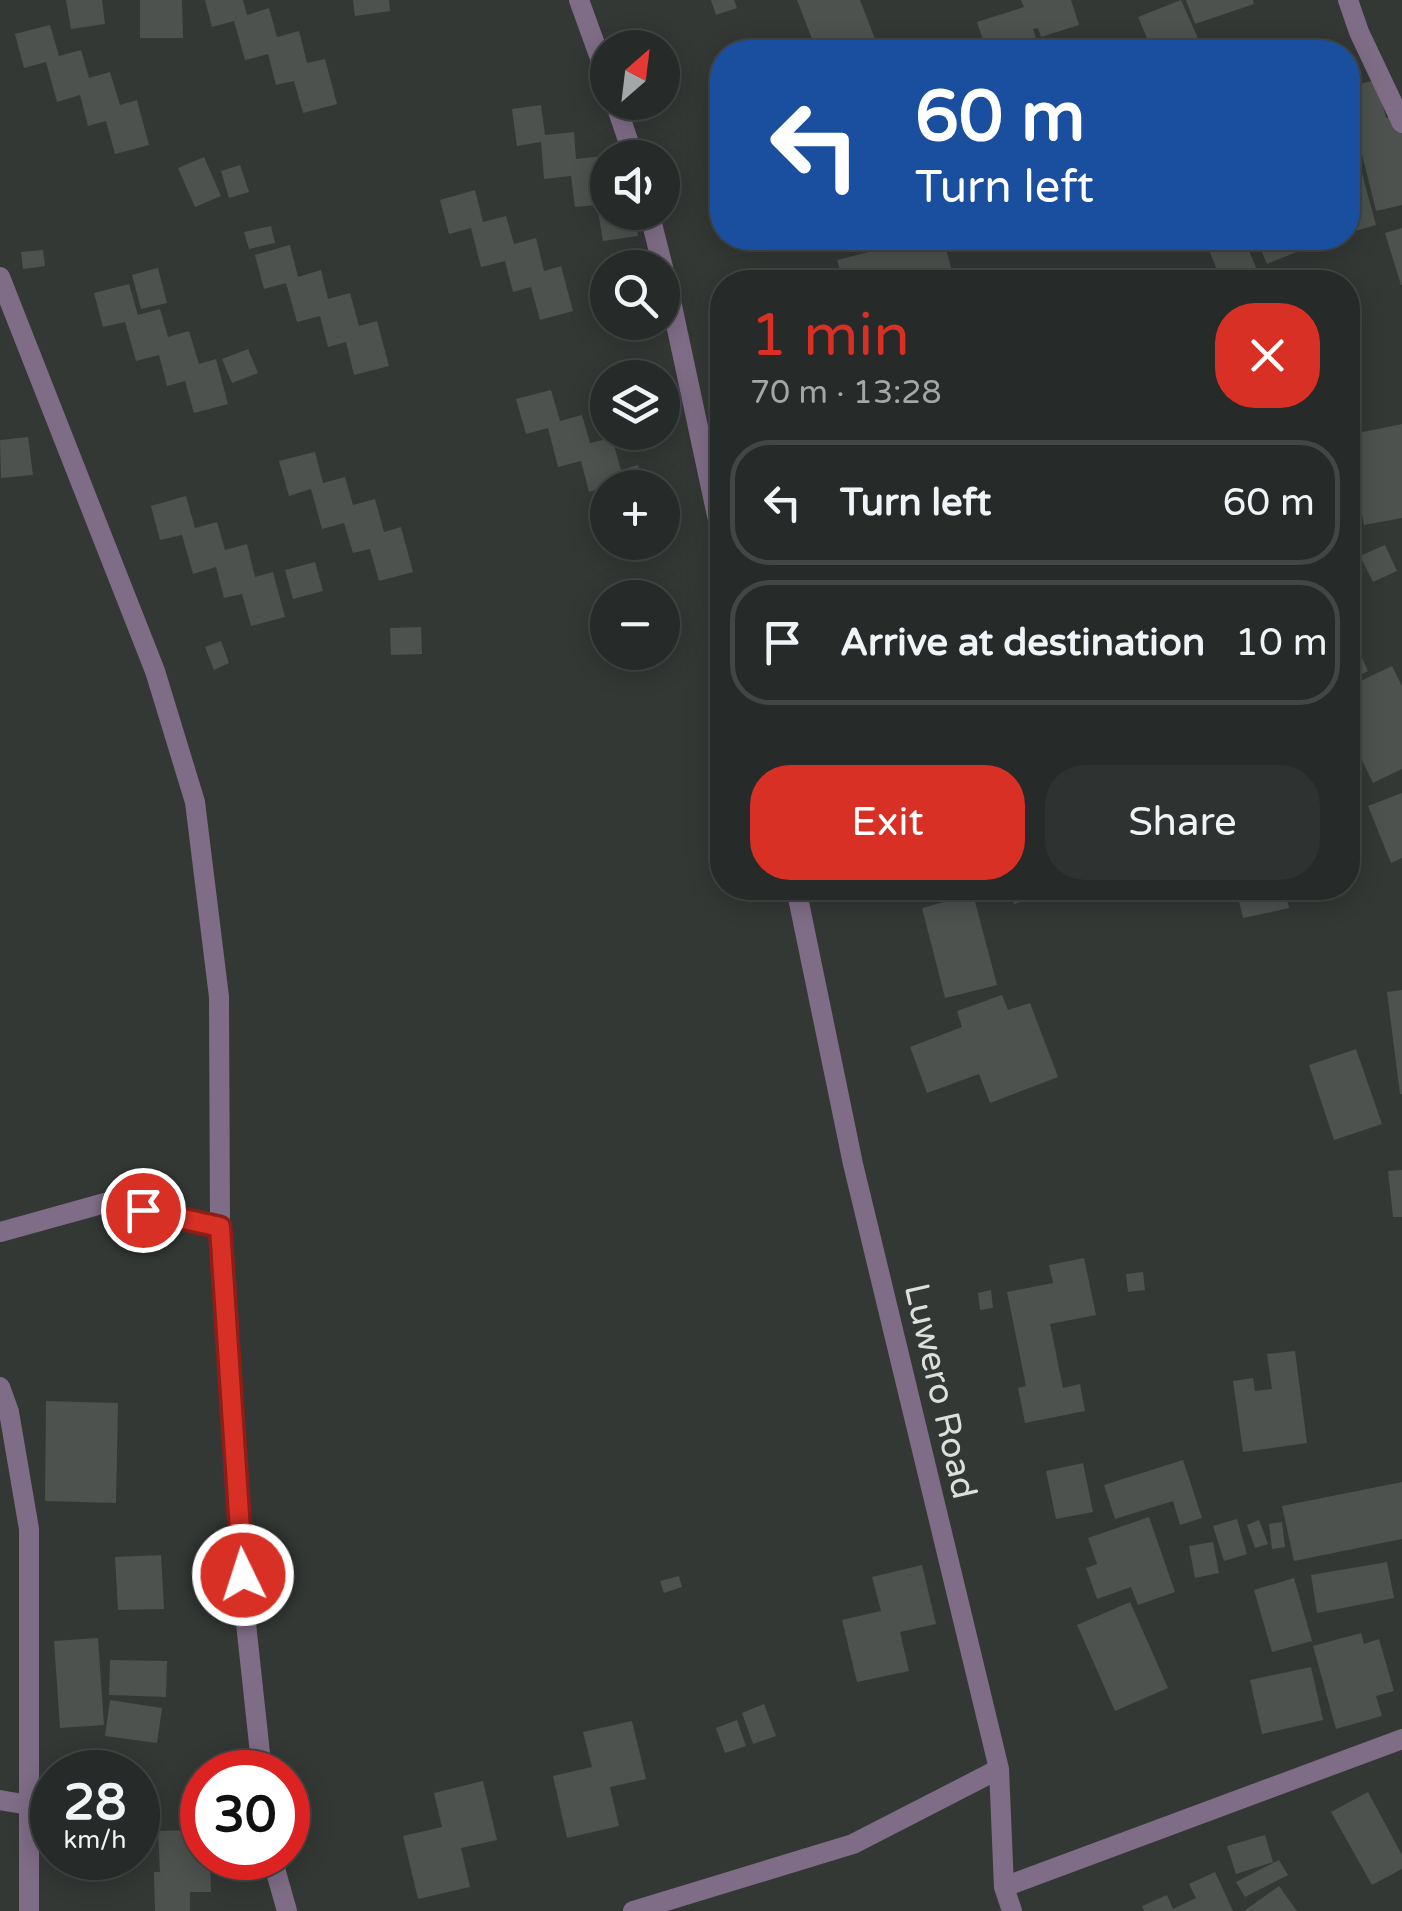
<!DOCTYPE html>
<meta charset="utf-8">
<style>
:root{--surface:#262a28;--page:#2e3230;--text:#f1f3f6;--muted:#a4a7a8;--line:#424645;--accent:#d93025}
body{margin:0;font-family:"Varela Round",sans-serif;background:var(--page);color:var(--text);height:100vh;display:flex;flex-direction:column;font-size:38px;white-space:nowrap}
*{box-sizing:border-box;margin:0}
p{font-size:32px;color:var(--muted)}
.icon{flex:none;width:55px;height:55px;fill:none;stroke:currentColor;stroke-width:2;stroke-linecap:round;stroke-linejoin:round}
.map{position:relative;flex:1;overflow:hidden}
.side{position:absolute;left:710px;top:270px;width:650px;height:630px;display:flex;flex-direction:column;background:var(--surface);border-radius:40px;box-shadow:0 5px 25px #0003,0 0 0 2px var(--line)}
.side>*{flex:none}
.guide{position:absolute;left:710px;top:40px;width:650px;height:210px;border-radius:40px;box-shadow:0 5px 25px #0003,0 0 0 2px var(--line);background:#1a4fa0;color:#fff;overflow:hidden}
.needle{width:65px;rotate:28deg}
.tools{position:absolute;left:590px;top:30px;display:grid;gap:20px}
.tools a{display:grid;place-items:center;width:90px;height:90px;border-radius:50%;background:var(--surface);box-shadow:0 5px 25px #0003,0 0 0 2px var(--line);font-size:50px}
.speed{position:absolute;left:30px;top:1750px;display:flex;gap:20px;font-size:50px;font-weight:700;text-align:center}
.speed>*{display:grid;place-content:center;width:130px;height:130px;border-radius:50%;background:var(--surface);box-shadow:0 5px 25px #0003,0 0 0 2px var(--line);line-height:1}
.speed small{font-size:25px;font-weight:400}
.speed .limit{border:15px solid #d22;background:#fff;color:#111}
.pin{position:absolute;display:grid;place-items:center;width:85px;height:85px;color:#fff;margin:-42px;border:5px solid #fff;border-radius:50%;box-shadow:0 2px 10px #0007}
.me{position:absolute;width:110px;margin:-55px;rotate:356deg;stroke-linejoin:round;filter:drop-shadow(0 0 8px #0008)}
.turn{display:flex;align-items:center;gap:35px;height:210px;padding:0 40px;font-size:45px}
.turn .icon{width:130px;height:130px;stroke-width:2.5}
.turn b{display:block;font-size:70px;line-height:85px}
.round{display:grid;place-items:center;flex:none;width:105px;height:105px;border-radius:40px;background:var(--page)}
.head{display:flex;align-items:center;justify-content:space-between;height:170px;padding:0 40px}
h1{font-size:60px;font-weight:600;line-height:75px;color:var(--accent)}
.primary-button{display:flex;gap:20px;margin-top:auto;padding:20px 40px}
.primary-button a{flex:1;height:115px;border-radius:40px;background:var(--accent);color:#fff;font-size:40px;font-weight:600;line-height:115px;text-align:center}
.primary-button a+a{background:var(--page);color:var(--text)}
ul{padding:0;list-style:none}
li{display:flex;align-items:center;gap:30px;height:125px;margin:0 20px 15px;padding:0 20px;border:5px solid var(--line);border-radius:40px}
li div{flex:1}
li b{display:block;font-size:38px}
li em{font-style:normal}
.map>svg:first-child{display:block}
.building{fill:#4d524f}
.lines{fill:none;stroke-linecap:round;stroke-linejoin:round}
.minor{stroke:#7f6d87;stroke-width:20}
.route-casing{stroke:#8d1f18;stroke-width:25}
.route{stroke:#d93025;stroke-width:18}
.labels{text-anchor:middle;stroke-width:9;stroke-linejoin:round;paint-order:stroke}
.street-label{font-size:35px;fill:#dddfde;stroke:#333835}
</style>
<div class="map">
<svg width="1402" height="1911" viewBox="0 0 1402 1911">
<rect width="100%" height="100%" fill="#333835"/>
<!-- building -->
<path class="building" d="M 66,0 L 102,0 L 105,24 L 71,29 Z
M 140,0 L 182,0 L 183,38 L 140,38 Z
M 205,0 L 243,0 L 247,15 L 269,8 L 277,37 L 299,31 L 307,63 L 325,59 L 337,104 L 303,113 L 294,81 L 276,85 L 268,54 L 245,60 L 234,21 L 212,27 Z
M 353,0 L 389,0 L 390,11 L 355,16 Z
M 711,0 L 734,0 L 737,8 L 716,15 Z
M 797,0 L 860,0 L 880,52 L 817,52 Z
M 1021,0 L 1071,0 L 1079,25 L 1041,37 L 1038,28 L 1033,29 L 1040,50 L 1033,52 L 987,52 L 977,22 L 1024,7 Z
M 1181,0 L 1204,52 L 1153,52 L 1138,17 Z
M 1186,0 L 1253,0 L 1254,4 L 1195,24 Z
M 50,25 L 59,56 L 81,50 L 89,78 L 110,72 L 120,105 L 137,100 L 149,145 L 115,154 L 106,121 L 88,126 L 80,95 L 57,102 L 46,62 L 24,68 L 15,34 Z
M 1376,80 L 1386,118 L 1402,114 L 1402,205 L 1376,211 L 1361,150 L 1348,154 L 1348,87 Z
M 541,105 L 545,135 L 574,132 L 576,159 L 604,156 L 608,212 L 634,212 L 638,236 L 603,241 L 597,205 L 575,207 L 571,176 L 544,179 L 541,142 L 517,146 L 512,109 Z
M 204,157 L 221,196 L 195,207 L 178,168 Z
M 1348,161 L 1351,168 L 1360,166 L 1376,225 L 1348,233 Z
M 240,165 L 249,192 L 229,198 L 221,171 Z
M 475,190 L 483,222 L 506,216 L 514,244 L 536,238 L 544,271 L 561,266 L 573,311 L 540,320 L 531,287 L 513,292 L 505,261 L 481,267 L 471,228 L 449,234 L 440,200 Z
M 271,226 L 275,243 L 249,249 L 244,232 Z
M 1402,228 L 1402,285 L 1401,285 L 1385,233 Z
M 925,238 L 943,238 L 955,282 L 843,282 L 837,260 Z
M 1204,238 L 1244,238 L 1258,273 L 1234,282 L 1222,282 Z
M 1256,238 L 1316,238 L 1319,243 L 1267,264 Z
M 290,245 L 298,277 L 321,270 L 328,299 L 350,293 L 359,326 L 377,321 L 389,366 L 354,375 L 346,342 L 328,347 L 320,316 L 297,322 L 286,283 L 264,289 L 255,255 Z
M 43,250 L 45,266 L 23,269 L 21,252 Z
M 158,268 L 167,303 L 141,309 L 132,275 Z
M 1289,273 L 1293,282 L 1265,282 Z
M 1092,275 L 1092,282 L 1075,282 L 1075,276 Z
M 129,284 L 138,315 L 160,309 L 168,337 L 189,331 L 199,364 L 216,359 L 228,404 L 194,413 L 185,381 L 167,386 L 159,355 L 136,361 L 125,322 L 103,327 L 94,293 Z
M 248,349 L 258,373 L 232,383 L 222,359 Z
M 551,390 L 560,421 L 582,415 L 590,443 L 612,438 L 621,470 L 638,465 L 644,488 L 607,487 L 589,492 L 581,461 L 558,467 L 548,428 L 526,434 L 516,399 Z
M 1402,424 L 1402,518 L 1364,525 L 1348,435 Z
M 28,437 L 33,475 L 1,478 L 0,440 Z
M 315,452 L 323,483 L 345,477 L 353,505 L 375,499 L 384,532 L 401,527 L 413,572 L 379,581 L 370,549 L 353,553 L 344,523 L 322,529 L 311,489 L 289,496 L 279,461 Z
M 186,496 L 195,528 L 217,522 L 225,550 L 247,544 L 255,577 L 273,572 L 285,617 L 251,626 L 242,594 L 224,598 L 216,567 L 193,574 L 182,535 L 160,540 L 151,506 Z
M 1385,545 L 1397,571 L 1373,582 L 1360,556 Z
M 315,562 L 323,591 L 293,599 L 285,570 Z
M 421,627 L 422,654 L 391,655 L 390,628 Z
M 221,641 L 229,663 L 214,670 L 205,647 Z
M 1359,651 L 1368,671 L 1348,681 L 1348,656 Z
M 1392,666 L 1402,686 L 1402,769 L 1373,783 L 1348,731 L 1348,687 Z
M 1402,793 L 1402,858 L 1391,863 L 1368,806 Z
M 922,888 L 958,888 L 958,889 L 925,898 Z
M 1009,888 L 1042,888 L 1045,895 L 1014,904 Z
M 1236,888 L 1284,888 L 1289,908 L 1243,918 Z
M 1319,888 L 1346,888 L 1323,897 Z
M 973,894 L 997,985 L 945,998 L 922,908 Z
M 1402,990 L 1402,1094 L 1400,1094 L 1387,992 Z
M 1002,995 L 1008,1010 L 1030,1003 L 1058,1077 L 990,1103 L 979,1074 L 927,1093 L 910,1047 L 962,1027 L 957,1011 Z
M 1356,1049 L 1382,1124 L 1334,1140 L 1309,1065 Z
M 1402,1170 L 1402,1217 L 1393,1217 L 1388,1171 Z
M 1084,1258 L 1096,1315 L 1050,1324 L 1063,1388 L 1080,1384 L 1085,1411 L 1025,1423 L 1018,1388 L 1026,1386 L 1007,1292 L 1053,1283 L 1049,1265 Z
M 1143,1272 L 1145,1290 L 1128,1292 L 1126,1274 Z
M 991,1290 L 993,1308 L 980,1310 L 978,1293 Z
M 1295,1351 L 1307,1443 L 1243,1452 L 1233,1381 L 1253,1378 L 1255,1391 L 1272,1389 L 1267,1354 Z
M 46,1401 L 118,1403 L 116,1503 L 45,1501 Z
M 1183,1460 L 1202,1518 L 1180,1525 L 1173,1501 L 1115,1519 L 1104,1485 Z
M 1083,1463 L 1093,1512 L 1056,1519 L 1046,1471 Z
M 1402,1482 L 1402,1539 L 1294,1561 L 1282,1506 Z
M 1149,1517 L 1175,1592 L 1138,1605 L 1131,1587 L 1097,1599 L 1086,1568 L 1097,1564 L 1088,1538 Z
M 1237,1519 L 1247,1554 L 1224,1561 L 1213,1526 Z
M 1259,1520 L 1268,1544 L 1255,1548 L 1247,1525 Z
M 1282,1522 L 1285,1547 L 1272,1549 L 1269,1524 Z
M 1213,1542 L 1219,1573 L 1195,1578 L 1189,1546 Z
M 161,1555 L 164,1609 L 118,1610 L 115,1557 Z
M 1387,1562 L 1394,1598 L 1317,1613 L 1311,1575 Z
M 922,1565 L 936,1624 L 900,1632 L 909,1671 L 857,1682 L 842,1620 L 881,1611 L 872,1577 Z
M 679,1576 L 682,1587 L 664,1593 L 660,1581 Z
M 1294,1578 L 1312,1641 L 1272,1652 L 1254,1590 Z
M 1130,1602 L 1168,1688 L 1115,1711 L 1077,1625 Z
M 1361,1633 L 1364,1644 L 1379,1639 L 1394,1691 L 1376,1696 L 1382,1716 L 1336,1729 L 1313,1646 Z
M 98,1638 L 104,1725 L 60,1728 L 54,1641 Z
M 110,1660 L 167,1661 L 166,1697 L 109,1695 Z
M 1311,1667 L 1323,1720 L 1262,1734 L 1250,1680 Z
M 110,1700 L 162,1708 L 157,1743 L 105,1736 Z
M 764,1704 L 776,1736 L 753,1744 L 742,1713 Z
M 737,1720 L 746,1746 L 725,1753 L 716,1728 Z
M 632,1721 L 646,1779 L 610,1787 L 619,1826 L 567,1838 L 553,1776 L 592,1767 L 583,1732 Z
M 483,1781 L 497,1840 L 461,1848 L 470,1887 L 418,1899 L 403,1836 L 442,1827 L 434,1793 Z
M 1368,1792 L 1402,1855 L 1402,1869 L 1372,1885 L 1331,1812 Z
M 202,1830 L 202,1858 L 210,1858 L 211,1892 L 190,1892 L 190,1911 L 155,1911 L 154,1872 L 160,1872 L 158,1831 Z
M 1265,1835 L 1273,1862 L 1236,1874 L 1227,1846 Z
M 1279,1860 L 1288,1875 L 1245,1897 L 1236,1882 Z
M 1215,1872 L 1233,1911 L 1144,1911 L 1142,1906 L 1167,1895 L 1173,1909 L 1196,1898 L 1189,1884 Z
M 1279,1886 L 1297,1911 L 1244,1911 Z"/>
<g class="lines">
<!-- minor -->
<path class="minor" d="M 579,0 L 608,80
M 1348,0 L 1359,32 L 1402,123
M 615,102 L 634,158
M 649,212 L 668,287 L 722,539
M 0,277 L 155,671 L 195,802 L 219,997 L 220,1227 L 245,1614 L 262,1772
M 796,888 L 853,1164 L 999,1769 L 1004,1887 L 1012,1911
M 0,1232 L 105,1203 L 220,1227
M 0,1387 L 9,1412 L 29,1529 L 29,1911
M 0,1800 L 29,1805
M 272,1858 L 287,1911
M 1004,1887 L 1402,1739
M 633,1911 L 853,1844 L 999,1769"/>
</g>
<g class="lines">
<!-- route casing -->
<g class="route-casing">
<path id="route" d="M 143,1210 L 220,1227 L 243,1575"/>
</g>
<!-- route -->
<use href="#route" class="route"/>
</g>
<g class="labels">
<!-- street labels -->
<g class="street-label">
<text transform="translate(941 1391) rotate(77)" y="12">Luwero Road</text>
</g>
</g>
</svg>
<div class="tools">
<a><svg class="needle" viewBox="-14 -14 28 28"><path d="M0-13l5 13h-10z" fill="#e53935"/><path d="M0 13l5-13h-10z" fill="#a4a7a8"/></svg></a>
<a><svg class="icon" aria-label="sound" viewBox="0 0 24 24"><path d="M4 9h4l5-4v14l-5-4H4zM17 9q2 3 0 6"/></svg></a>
<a><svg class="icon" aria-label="search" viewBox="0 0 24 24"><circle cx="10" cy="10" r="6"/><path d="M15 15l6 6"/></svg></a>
<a><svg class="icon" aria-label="layers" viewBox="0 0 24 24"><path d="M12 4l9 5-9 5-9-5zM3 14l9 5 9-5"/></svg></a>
<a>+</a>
<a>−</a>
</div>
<div class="speed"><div>28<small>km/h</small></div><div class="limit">30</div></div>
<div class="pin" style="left:143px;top:1210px;background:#d93025"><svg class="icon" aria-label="arrive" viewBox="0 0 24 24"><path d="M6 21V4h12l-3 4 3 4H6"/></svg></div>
<svg class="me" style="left:243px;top:1575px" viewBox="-20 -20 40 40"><circle r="17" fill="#d93025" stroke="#fff" stroke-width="3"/><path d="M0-11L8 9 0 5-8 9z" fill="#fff"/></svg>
<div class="guide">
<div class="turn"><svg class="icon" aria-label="left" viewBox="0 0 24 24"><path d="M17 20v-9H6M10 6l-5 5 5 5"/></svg><div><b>60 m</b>Turn left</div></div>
</div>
<section class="side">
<div class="head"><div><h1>1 min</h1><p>70 m · 13:28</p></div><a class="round" style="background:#d93025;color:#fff"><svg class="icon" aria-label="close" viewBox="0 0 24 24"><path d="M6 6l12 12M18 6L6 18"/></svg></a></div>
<ul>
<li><svg class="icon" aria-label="left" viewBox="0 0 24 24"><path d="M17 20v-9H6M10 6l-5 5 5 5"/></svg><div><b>Turn left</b></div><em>60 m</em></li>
<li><svg class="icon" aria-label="arrive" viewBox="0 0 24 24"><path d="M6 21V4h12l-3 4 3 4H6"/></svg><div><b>Arrive at destination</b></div><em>10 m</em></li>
</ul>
<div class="primary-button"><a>Exit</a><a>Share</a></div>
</section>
</div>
